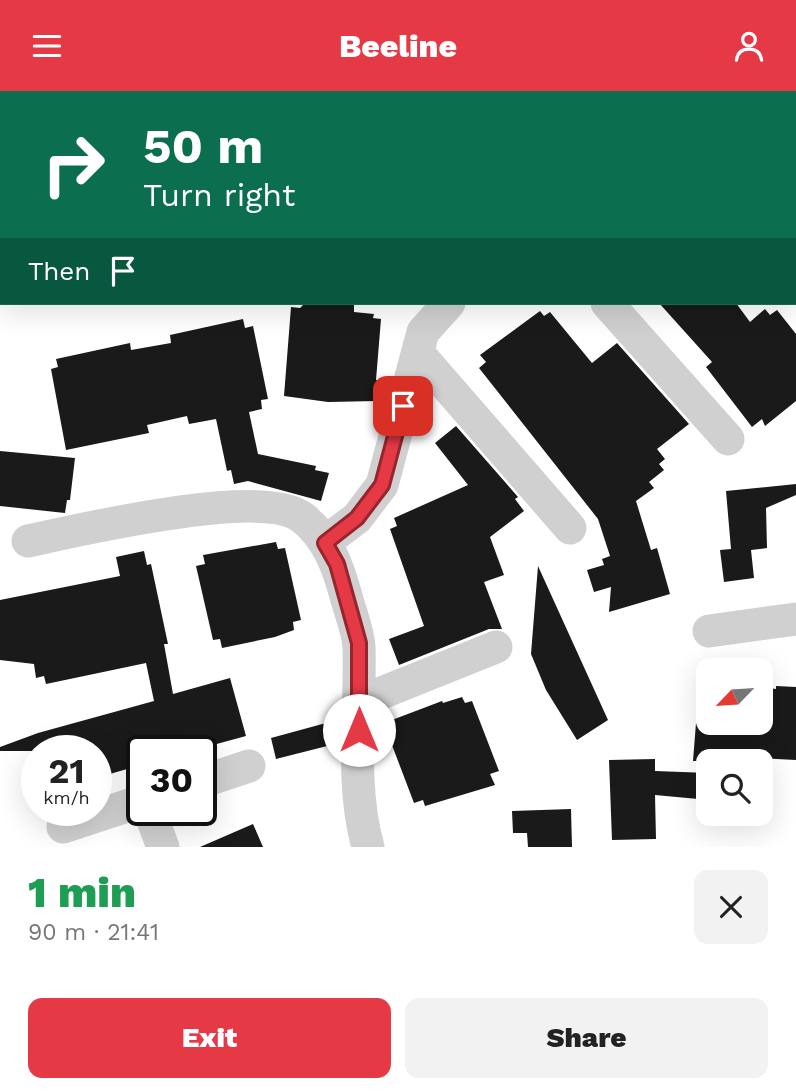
<!DOCTYPE html>
<meta charset="utf-8">
<style>
:root{--surface:#fff;--page:#f2f2f2;--text:#222;--muted:#767676;--accent:#e63946}
body{margin:0;font-family:"Work Sans",sans-serif;background:var(--page);color:var(--text);height:100vh;display:flex;flex-direction:column;font-size:26px;white-space:nowrap}
*{box-sizing:border-box;margin:0}
p{font-size:23px;color:var(--muted)}
.icon{flex:none;width:38px;height:38px;fill:none;stroke:currentColor;stroke-width:2;stroke-linecap:round;stroke-linejoin:round}
.map{position:relative;height:756px;overflow:hidden}
.details{display:flex;flex-direction:column;background:var(--surface);flex:1}
.details>*{flex:none}
.guide{position:absolute;left:0px;top:0px;width:796px;height:214px;box-shadow:0 7px 28px #0002;background:#0b6e4f;color:#fff;overflow:hidden}
.needle{width:46px;rotate:245deg}
.tools{position:absolute;left:696px;top:567px;display:grid;gap:14px}
.tools a{display:grid;place-items:center;width:77px;height:77px;border-radius:14px;background:var(--surface);box-shadow:0 7px 28px #0002;font-size:35px}
.speed{position:absolute;left:21px;top:644px;display:flex;gap:14px;font-size:35px;font-weight:700;text-align:center}
.speed>*{display:grid;place-content:center;width:91px;height:91px;border-radius:50%;background:var(--surface);box-shadow:0 7px 28px #0002;line-height:1}
.speed small{font-size:18px;font-weight:400}
.speed .limit{border:4px solid #111;border-radius:10px;background:#fff;color:#111}
.pin{position:absolute;display:grid;place-items:center;width:60px;height:60px;color:#fff;margin:-30px;border-radius:14px;box-shadow:0 4px 10px #0006}
.me{position:absolute;width:77px;margin:-38px;rotate:0deg;stroke-linejoin:round;filter:drop-shadow(0 0 5px #0008)}
.turn{display:flex;align-items:center;gap:24px;height:147px;padding:0 28px;font-size:32px}
.turn .icon{width:91px;height:91px;stroke-width:2.5}
.turn b{display:block;font-size:49px;line-height:60px}
.then{display:flex;align-items:center;height:66px;padding:0 28px;background:#0003;gap:14px;font-size:26px}
.round{display:grid;place-items:center;flex:none;width:74px;height:74px;border-radius:14px;background:var(--page)}
.head{display:flex;align-items:center;justify-content:space-between;height:119px;padding:0 28px}
h1{font-size:42px;font-weight:800;line-height:52px;color:#1e9e55}
.button{display:flex;gap:14px;margin-top:auto;padding:14px 28px}
.button a{flex:1;height:80px;border-radius:14px;background:var(--accent);color:#fff;font-size:28px;font-weight:800;line-height:80px;text-align:center}
.button a+a{background:var(--page);color:var(--text)}
header{display:flex;justify-content:space-between;align-items:center;height:91px;padding:0 28px;background:var(--accent);color:#fff;font-size:32px;font-weight:800}
.map>svg:first-child{display:block}
.building{fill:#1a1a1a}
.lines{fill:none;stroke-linecap:round;stroke-linejoin:round}
.minor{stroke:#d0d0d0;stroke-width:33}
.route-casing{stroke:#96252e;stroke-width:18}
.route{stroke:#e63946;stroke-width:12}
</style>
<header><svg class="icon" aria-label="menu" viewBox="0 0 24 24"><path d="M4 6h16M4 12h16M4 18h16"/></svg>Beeline<svg class="icon" aria-label="person" viewBox="0 0 24 24"><circle cx="12" cy="8" r="4"/><path d="M4 21q1-7 8-7t8 7"/></svg></header>
<div class="map">
<svg width="796" height="756" viewBox="0 0 796 756">
<rect width="100%" height="100%" fill="#fff"/>
<!-- building -->
<path class="building" d="M 305,212 L 354,212 L 354,221 L 374,223 L 373,227 L 381,228 L 376,289 L 383,289 L 377,310 L 328,311 L 284,305 L 291,216 L 300,217 Z
M 659,212 L 736,212 L 750,231 L 765,218 L 770,224 L 777,219 L 796,243 L 796,310 L 765,335 L 762,328 L 752,336 L 706,276 L 712,271 Z
M 540,220 L 544,225 L 550,221 L 592,272 L 617,252 L 689,333 L 657,358 L 665,368 L 659,373 L 664,379 L 649,391 L 654,397 L 636,410 L 651,459 L 657,457 L 670,503 L 609,521 L 611,496 L 594,501 L 587,479 L 604,474 L 602,468 L 610,465 L 598,428 L 479,277 L 486,271 L 480,264 Z
M 243,228 L 245,237 L 253,235 L 268,308 L 261,309 L 262,318 L 249,321 L 258,363 L 316,375 L 315,379 L 329,382 L 321,410 L 248,390 L 234,393 L 231,379 L 227,380 L 216,328 L 189,333 L 187,325 L 147,334 L 149,342 L 66,359 L 51,278 L 58,276 L 56,268 L 130,252 L 131,259 L 171,252 L 170,244 Z
M 456,335 L 518,406 L 515,408 L 524,420 L 490,446 L 504,484 L 484,491 L 502,538 L 489,538 L 399,574 L 389,548 L 424,535 L 390,438 L 397,435 L 394,427 L 468,394 L 435,352 Z
M 0,360 L 75,367 L 70,409 L 67,409 L 65,422 L 0,415 Z
M 796,393 L 796,404 L 766,417 L 767,457 L 751,459 L 754,487 L 724,491 L 720,459 L 731,458 L 726,400 Z
M 276,451 L 278,458 L 285,457 L 301,529 L 293,531 L 294,539 L 275,546 L 222,557 L 220,548 L 213,549 L 196,475 L 205,473 L 203,464 Z
M 144,460 L 147,474 L 151,473 L 168,553 L 164,553 L 173,603 L 230,587 L 246,645 L 191,660 L 129,660 L 134,676 L 96,687 L 96,660 L 0,660 L 0,656 L 38,642 L 154,610 L 146,572 L 46,593 L 44,585 L 36,587 L 34,573 L 0,569 L 0,509 L 120,485 L 116,466 Z
M 538,475 L 608,629 L 577,649 L 546,599 L 531,563 Z
M 776,595 L 796,596 L 796,669 L 738,666 L 738,670 L 693,670 L 696,632 L 761,632 L 761,596 L 776,598 Z
M 462,606 L 465,612 L 472,610 L 499,680 L 490,683 L 495,694 L 425,715 L 423,709 L 414,712 L 387,641 L 395,638 L 392,629 L 442,610 L 443,612 Z
M 326,632 L 331,654 L 276,668 L 271,647 Z
M 655,668 L 655,680 L 709,682 L 709,709 L 655,704 L 656,748 L 612,749 L 609,669 Z
M 571,718 L 572,756 L 528,756 L 527,742 L 513,742 L 512,720 Z
M 253,733 L 263,756 L 200,756 Z"/>
<g class="lines">
<!-- minor -->
<path class="minor" d="M 794,74 L 796,73
M 794,151 L 796,153
M 607,212 L 728,348
M 418,262 L 570,437
M 28,450 C 80,439 263,395 303,427 C 328,447 338,476 346,505 C 350,521 358,539 359,556 C 361,622 350,692 368,756
M 325,451 L 357,427 L 382,394 L 423,241 L 449,212
M 709,540 L 796,528
M 359,611 L 496,556
M 201,691 L 249,675
M 149,719 L 163,756
M 63,736 L 142,710"/>
</g>
<g class="lines">
<!-- route casing -->
<g class="route-casing">
<path id="route" d="M 359,639 L 359,552 L 337,473 L 325,452 L 357,427 L 382,394 L 403,315"/>
</g>
<!-- route -->
<use href="#route" class="route"/>
</g>
</svg>
<div class="tools">
<a><svg class="needle" viewBox="-14 -14 28 28"><path d="M0-13l5 13h-10z" fill="#e53935"/><path d="M0 13l5-13h-10z" fill="#767676"/></svg></a>
<a><svg class="icon" aria-label="search" viewBox="0 0 24 24"><circle cx="10" cy="10" r="6"/><path d="M15 15l6 6"/></svg></a>
</div>
<div class="speed"><div>21<small>km/h</small></div><div class="limit">30</div></div>
<div class="pin" style="left:403px;top:315px;background:#d93025"><svg class="icon" aria-label="arrive" viewBox="0 0 24 24"><path d="M6 21V4h12l-3 4 3 4H6"/></svg></div>
<svg class="me" style="left:359px;top:639px" viewBox="-20 -20 40 40"><circle r="19" fill="#fff"/><path d="M0-13L10 11 0 6-10 11z" fill="#e63946"/></svg>
<div class="guide">
<div class="turn"><svg class="icon" aria-label="right" viewBox="0 0 24 24"><path d="M7 20v-9h11M14 6l5 5-5 5"/></svg><div><b>50 m</b>Turn right</div></div>
<div class="then">Then<svg class="icon" aria-label="arrive" viewBox="0 0 24 24"><path d="M6 21V4h12l-3 4 3 4H6"/></svg></div>
</div>
</div>
<section class="details">
<div class="head"><div><h1>1 min</h1><p>90 m · 21:41</p></div><a class="round"><svg class="icon" aria-label="close" viewBox="0 0 24 24"><path d="M6 6l12 12M18 6L6 18"/></svg></a></div>
<div class="button"><a>Exit</a><a>Share</a></div>
</section>
